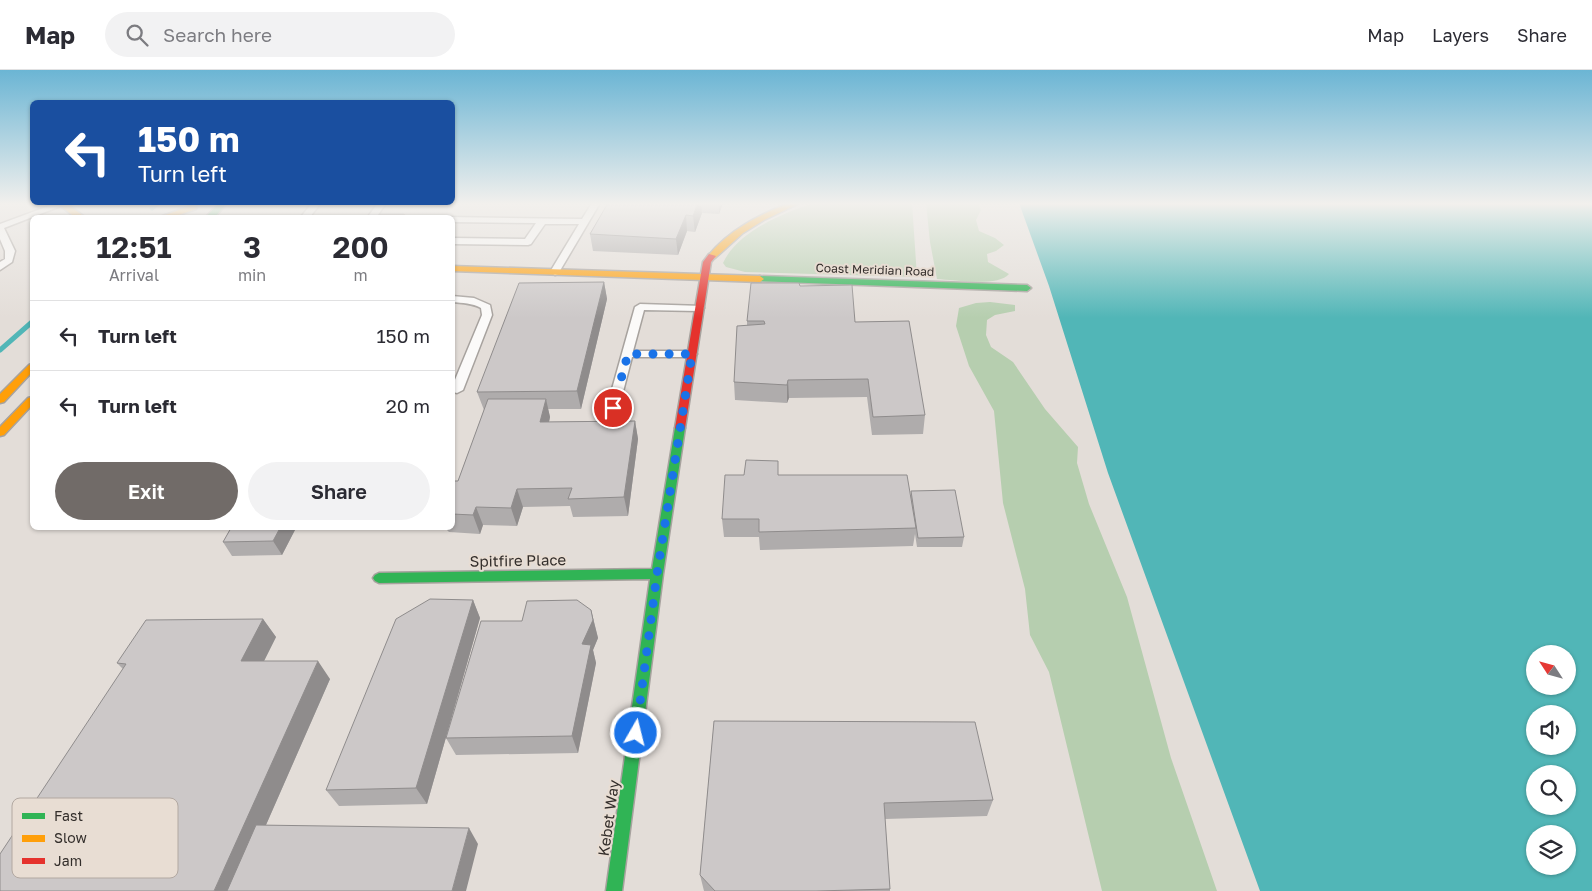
<!DOCTYPE html>
<style>
:root{--surface:#fff;--page:#f2f2f3;--text:#2b2b33;--muted:#7c7c81;--line:#e1e1e2;--accent:#716b68}
body{margin:0;font-family:"Golos Text",sans-serif;background:var(--page);color:var(--text);height:100vh;display:flex;flex-direction:column;font-size:19px;white-space:nowrap}
*{box-sizing:border-box;margin:0}
p{font-size:16px;color:var(--muted)}
.icon{flex:none;width:28px;height:28px;fill:none;stroke:currentColor;stroke-width:2;stroke-linecap:round;stroke-linejoin:round}
.map{position:relative;flex:1;overflow:hidden}
.drawer{position:absolute;left:30px;top:145px;width:425px;height:315px;display:flex;flex-direction:column;background:var(--surface);border-radius:8px;box-shadow:0 1px 4px #0004}
.drawer>*{flex:none}
.guide{position:absolute;left:30px;top:30px;width:425px;height:105px;border-radius:8px;box-shadow:0 1px 4px #0004;background:#1a4fa0;color:#fff;overflow:hidden}
.needle{width:32px;rotate:306deg}
.controls{position:absolute;left:1526px;top:575px;display:grid;gap:10px}
.controls a{display:grid;place-items:center;width:50px;height:50px;border-radius:50%;background:var(--surface);box-shadow:0 1px 4px #0004;font-size:25px}
.pin{position:absolute;display:grid;place-items:center;width:42px;height:42px;color:#fff;margin:-21px;border:2px solid #fff;border-radius:50%;box-shadow:0 1px 5px #0007}
.me{position:absolute;width:55px;margin:-28px;rotate:8deg;stroke-linejoin:round;filter:drop-shadow(0 0 4px #0008)}
.turn{display:flex;align-items:center;gap:18px;height:105px;padding:0 25px;font-size:22px}
.turn .icon{width:65px;height:65px;stroke-width:2.5}
.turn b{display:block;font-size:35px;line-height:42px}
.eta{display:flex;justify-content:space-evenly;align-items:center;height:85px;text-align:center}
.eta b{font-size:30px;font-weight:600;line-height:35px}
.action{display:flex;gap:10px;margin-top:auto;padding:10px 25px}
.action a{flex:1;height:58px;border-radius:30px;background:var(--accent);color:#fff;font-size:20px;font-weight:600;line-height:58px;text-align:center}
.action a+a{background:var(--page);color:var(--text)}
ul{padding:0;list-style:none}
li{display:flex;align-items:center;gap:15px;height:70px;padding:0 25px;border-top:1px solid var(--line)}
li div{flex:1}
li b{display:block;font-size:19px}
li em{font-style:normal}
header{display:flex;align-items:center;gap:30px;box-sizing:border-box;height:70px;padding:0 25px;background:var(--surface);border-bottom:1px solid var(--line)}
header strong{font-size:24px}
nav{display:flex;gap:28px;margin-inline-start:auto;font-size:18px}
.search{width:350px;height:45px;background:var(--page);display:flex;align-items:center;gap:12px;box-sizing:border-box;padding:0 18px;border-radius:28px;color:var(--muted);font-size:19px}
.map>svg:first-child{display:block}
.green{fill:#b6ceaf}
.water{fill:#51b6b7;fill-rule:evenodd}
.lines{fill:none;stroke-linecap:round;stroke-linejoin:round}
.stream{stroke:#51b6b7;stroke-width:5}
.lane-casing{stroke:#a7a29e;stroke-width:3}
.fast-casing{stroke:#a7a29e;stroke-width:3}
.slow-casing{stroke:#a7a29e;stroke-width:3}
.jam-casing{stroke:#a7a29e;stroke-width:3}
.lane{fill:#fbfaf9;fill-rule:evenodd}
.fast{fill:#30b455;fill-rule:evenodd}
.slow{fill:#ff9f0a;fill-rule:evenodd}
.jam{fill:#e5322d;fill-rule:evenodd}
.wall{fill:#afacac}
.shaded-wall{fill:#8f8c8c}
.building{fill:#ccc8c8;stroke:#8f8c8c}
.route{stroke:#1a73e8;stroke-width:9;stroke-dasharray:0 16.2}
.labels{text-anchor:middle;stroke-width:4;stroke-linejoin:round;paint-order:stroke}
.far-street-label{font-size:12px;fill:#332e2b;stroke:#e8ddd3}
.street-label{font-size:15px;fill:#332e2b;stroke:#e8ddd3}
.key{fill:#e8ddd3;stroke:#b2a8a1;stroke-width:1}
.key-label{font-size:14px;fill:#332e2b}
</style>
<header>
<strong>Map</strong>
<div class="search"><svg class="icon" aria-label="search" viewBox="0 0 24 24"><circle cx="10" cy="10" r="6"/><path d="M15 15l6 6"/></svg>Search here</div>
<nav><a>Map</a><a>Layers</a><a>Share</a></nav>
</header>
<div class="map">
<svg width="1592" height="821" viewBox="0 0 1592 821">
<rect width="100%" height="100%" fill="#e3ddd8"/>
<!-- green -->
<path class="green" d="M 814,133 L 912,133 L 917,207 L 745,202 L 726,197 L 723,193 C 737,162 783,143 814,133 Z
M 926,133 L 978,133 L 981,140 L 976,150 L 979,161 L 995,168 L 1004,175 L 996,181 L 987,184 L 988,192 L 1009,204 C 999,217 954,210 937,209 L 930,172 Z
M 990,232 L 1015,235 L 1015,241 L 995,245 L 987,250 L 986,265 L 991,277 L 1013,292 L 1045,339 L 1078,377 L 1077,393 L 1089,434 L 1127,527 L 1171,688 L 1217,821 L 1102,821 L 1049,602 L 1030,565 L 1025,519 L 1003,433 L 994,341 L 969,296 L 956,256 L 959,238 L 976,233 Z"/>
<!-- water -->
<path class="water" d="M 1019,133 L 1592,133 L 1592,821 L 1260,821 L 1108,403 L 1049,216 ZM 1535,584 L 1568,584 L 1568,616 L 1535,616 ZM 1535,644 L 1568,644 L 1568,676 L 1535,676 ZM 1535,704 L 1568,704 L 1568,736 L 1535,736 ZM 1535,764 L 1568,764 L 1568,796 L 1535,796 Z"/>
<g class="lines">
<!-- stream -->
<path class="stream" d="M 152,138 L 158,133
M 0,280 L 32,252"/>
<!-- lane casing -->
<g class="lane-casing">
<path id="lane" d="M 57,133 L 66,134 L 4,158 L 15,181 L 12,192 L 0,200 L 0,192 L 5,189 L 5,181 L 0,169 L 0,154 Z
M 312,133 L 321,133 L 309,148 L 300,148 Z
M 378,133 L 386,133 L 378,145 L 403,145 L 407,148 L 367,148 Z
M 592,133 L 600,133 L 558,204 L 555,205 L 550,202 L 579,154 L 545,154 L 531,174 L 528,175 L 452,174 L 452,168 L 525,169 L 536,153 L 452,152 L 452,148 L 449,147 L 582,149 Z
M 452,226 L 474,228 L 490,235 L 492,245 L 463,320 L 457,323 L 453,322 L 452,317 L 482,245 L 481,238 C 472,233 463,233 452,232 Z
M 640,234 L 703,236 L 704,238 L 699,241 L 644,240 L 633,281 L 692,281 L 697,284 L 692,287 L 632,287 L 619,337 L 613,341 L 609,340 L 607,337 L 635,237 Z"/>
</g>
<!-- fast casing -->
<g class="fast-casing">
<path id="fast" d="M 219,133 L 227,133 L 214,148 L 205,148 Z
M 760,206 L 1027,215 L 1031,218 L 1027,221 L 757,211 L 757,207 Z
M 680,355 L 685,358 L 663,504 L 622,821 L 606,821 L 650,509 L 379,513 L 375,511 L 373,508 L 375,505 L 379,503 L 652,499 L 675,358 Z"/>
</g>
<!-- slow casing -->
<g class="slow-casing">
<path id="slow" d="M 57,133 L 66,133 L 86,148 L 76,148 Z
M 789,133 L 800,133 L 764,150 L 743,163 L 715,188 L 708,186 C 729,160 759,145 789,133 Z
M 193,135 L 197,137 L 196,139 L 170,148 L 157,148 Z
M 452,196 L 760,206 L 764,209 L 760,212 L 452,201 Z
M 32,294 L 32,302 L 4,332 L 0,333 L 0,324 L 29,295 Z
M 32,327 L 32,335 L 4,365 L 0,366 L 0,357 L 28,328 Z"/>
</g>
<!-- jam casing -->
<g class="jam-casing">
<path id="jam" d="M 709,184 L 716,186 L 711,192 L 685,358 L 680,361 L 675,358 L 703,192 Z"/>
</g>
<!-- lane -->
<use href="#lane" class="lane"/>
<!-- fast -->
<use href="#fast" class="fast"/>
<!-- slow -->
<use href="#slow" class="slow"/>
<!-- jam -->
<use href="#jam" class="jam"/>
</g>
<!-- wall -->
<path class="wall" d="M 486,133 L 512,133 L 511,134 Z
M 608,133 L 723,133 L 719,144 L 702,143 L 695,162 L 687,161 L 678,185 L 593,181 L 590,164 Z
M 604,212 L 607,229 L 581,339 L 548,339 L 550,347 L 549,352 L 635,351 L 638,369 L 628,446 L 573,447 L 570,436 L 523,437 L 517,456 L 483,455 L 480,464 L 449,462 L 445,458 L 452,458 L 452,411 L 458,411 L 484,340 L 477,322 Z
M 800,216 L 855,252 L 925,345 L 923,364 L 872,365 L 867,327 L 789,328 L 787,333 L 735,330 L 734,312 L 747,255 L 747,251 Z
M 779,405 L 911,426 L 911,421 L 964,467 L 962,477 L 917,477 L 915,464 L 913,476 L 760,480 L 759,467 L 724,467 L 722,449 Z
M 225,458 L 296,458 L 282,485 L 232,486 L 223,472 L 230,459 L 226,459 Z
M 473,530 L 480,548 L 427,734 L 339,736 L 326,720 Z
M 591,540 L 598,568 L 593,580 L 596,593 L 578,683 L 456,685 L 446,668 L 522,551 Z
M 263,549 L 276,567 L 264,591 L 330,609 L 266,755 L 478,774 L 0,821 L 123,599 L 117,593 Z
M 714,651 L 993,730 L 987,746 L 885,749 L 890,821 L 704,821 L 700,805 Z"/>
<!-- shaded-wall -->
<path class="shaded-wall" d="M 698,133 L 701,133 L 702,143 L 695,162 L 693,146 Z
M 719,133 L 723,133 L 719,144 Z
M 686,145 L 687,161 L 678,185 L 676,169 Z
M 604,212 L 607,229 L 581,339 L 577,321 Z
M 788,310 L 789,328 L 787,333 L 787,315 Z
M 546,329 L 550,347 L 545,370 L 540,352 Z
M 635,351 L 638,369 L 628,446 L 624,427 Z
M 517,419 L 523,437 L 517,456 L 511,438 Z
M 476,437 L 483,455 L 480,464 L 473,445 Z
M 280,458 L 296,458 L 282,485 L 273,471 Z
M 473,530 L 480,548 L 427,734 L 416,718 Z
M 591,540 L 598,568 L 593,580 L 596,593 L 578,683 L 572,666 L 582,574 Z
M 263,549 L 276,567 L 255,609 L 241,591 Z
M 318,591 L 330,609 L 237,821 L 214,821 Z
M 469,758 L 478,774 L 466,821 L 452,821 Z"/>
<!-- building -->
<path class="building" d="M 608,133 L 698,133 L 693,146 L 686,145 L 676,169 L 590,164 Z
M 604,212 L 577,321 L 477,322 L 519,213 Z
M 751,213 L 799,213 L 800,216 L 852,215 L 855,252 L 909,251 L 925,345 L 873,347 L 868,309 L 788,310 L 787,315 L 734,312 L 737,256 L 765,254 L 764,251 L 747,251 Z
M 488,329 L 546,329 L 540,352 L 635,351 L 624,427 L 568,429 L 572,418 L 517,419 L 511,438 L 476,437 L 473,445 L 452,444 L 452,411 L 458,411 Z
M 746,390 L 778,391 L 778,405 L 907,405 L 916,458 L 759,462 L 759,449 L 722,449 L 725,405 L 744,405 Z
M 955,420 L 964,467 L 918,468 L 911,421 Z
M 231,458 L 280,458 L 273,471 L 223,472 Z
M 430,529 L 473,530 L 416,718 L 326,720 L 396,549 Z
M 577,530 L 591,540 L 593,550 L 582,574 L 591,575 L 572,666 L 446,668 L 481,551 L 522,551 L 527,531 Z
M 263,549 L 241,591 L 318,591 L 214,821 L 0,821 L 0,784 L 126,594 L 117,593 L 146,550 Z
M 714,651 L 975,652 L 993,730 L 884,733 L 890,819 L 816,821 L 715,821 L 700,805 Z
M 256,755 L 469,758 L 452,821 L 227,821 Z"/>
<!-- sky -->
<linearGradient id="sky" x2="0" y2="1"><stop stop-color="#6bb5d4"/><stop offset="0.54" stop-color="#f2f0ed"/><stop offset="1" stop-color="#f2f0ed" stop-opacity="0"/></linearGradient>
<rect width="1592" height="248" fill="url(#sky)"/>
<g class="lines">
<!-- route -->
<path class="route" d="M 613,338 L 628,284 L 692,284 L 657,504 L 636,663"/>
</g>
<g class="labels">
<!-- far-street labels -->
<g class="far-street-label">
<text transform="translate(875 200) rotate(2)" y="4">Coast Meridian Road</text>
</g>
<!-- street labels -->
<g class="street-label">
<text transform="translate(518 491) rotate(-1)" y="5">Spitfire Place</text>
<text transform="translate(609 748) rotate(-82)" y="5">Kebet Way</text>
</g>
</g>
<!-- legend -->
<rect x="12" y="728" width="166" height="80" rx="8" class="key"/>
<rect x="22" y="743" width="23" height="6" fill="#30b455"/>
<rect x="22" y="765" width="23" height="7" fill="#ff9f0a"/>
<rect x="22" y="788" width="23" height="6" fill="#e5322d"/>
<g class="key-label">
<text x="54" y="751">Fast</text>
<text x="54" y="773">Slow</text>
<text x="54" y="796">Jam</text>
</g>
</svg>
<div class="controls">
<a><svg class="needle" viewBox="-14 -14 28 28"><path d="M0-13l5 13h-10z" fill="#e53935"/><path d="M0 13l5-13h-10z" fill="#7c7c81"/></svg></a>
<a><svg class="icon" aria-label="sound" viewBox="0 0 24 24"><path d="M4 9h4l5-4v14l-5-4H4zM17 9q2 3 0 6"/></svg></a>
<a><svg class="icon" aria-label="search" viewBox="0 0 24 24"><circle cx="10" cy="10" r="6"/><path d="M15 15l6 6"/></svg></a>
<a><svg class="icon" aria-label="layers" viewBox="0 0 24 24"><path d="M12 4l9 5-9 5-9-5zM3 14l9 5 9-5"/></svg></a>
</div>
<div class="pin" style="left:613px;top:338px;background:#d93025"><svg class="icon" aria-label="arrive" viewBox="0 0 24 24"><path d="M6 21V4h12l-3 4 3 4H6"/></svg></div>
<svg class="me" style="left:636px;top:663px" viewBox="-20 -20 40 40"><circle r="17" fill="#1a73e8" stroke="#fff" stroke-width="3"/><path d="M0-11L8 9 0 5-8 9z" fill="#fff"/></svg>
<div class="guide">
<div class="turn"><svg class="icon" aria-label="left" viewBox="0 0 24 24"><path d="M17 20v-9H6M10 6l-5 5 5 5"/></svg><div><b>150 m</b>Turn left</div></div>
</div>
<section class="drawer">
<div class="eta">
<div><b>12:51</b><p>Arrival</p></div>
<div><b>3</b><p>min</p></div>
<div><b>200</b><p>m</p></div>
</div>
<ul>
<li><svg class="icon" aria-label="left" viewBox="0 0 24 24"><path d="M17 20v-9H6M10 6l-5 5 5 5"/></svg><div><b>Turn left</b></div><em>150 m</em></li>
<li><svg class="icon" aria-label="left" viewBox="0 0 24 24"><path d="M17 20v-9H6M10 6l-5 5 5 5"/></svg><div><b>Turn left</b></div><em>20 m</em></li>
</ul>
<div class="action"><a>Exit</a><a>Share</a></div>
</section>
</div>
